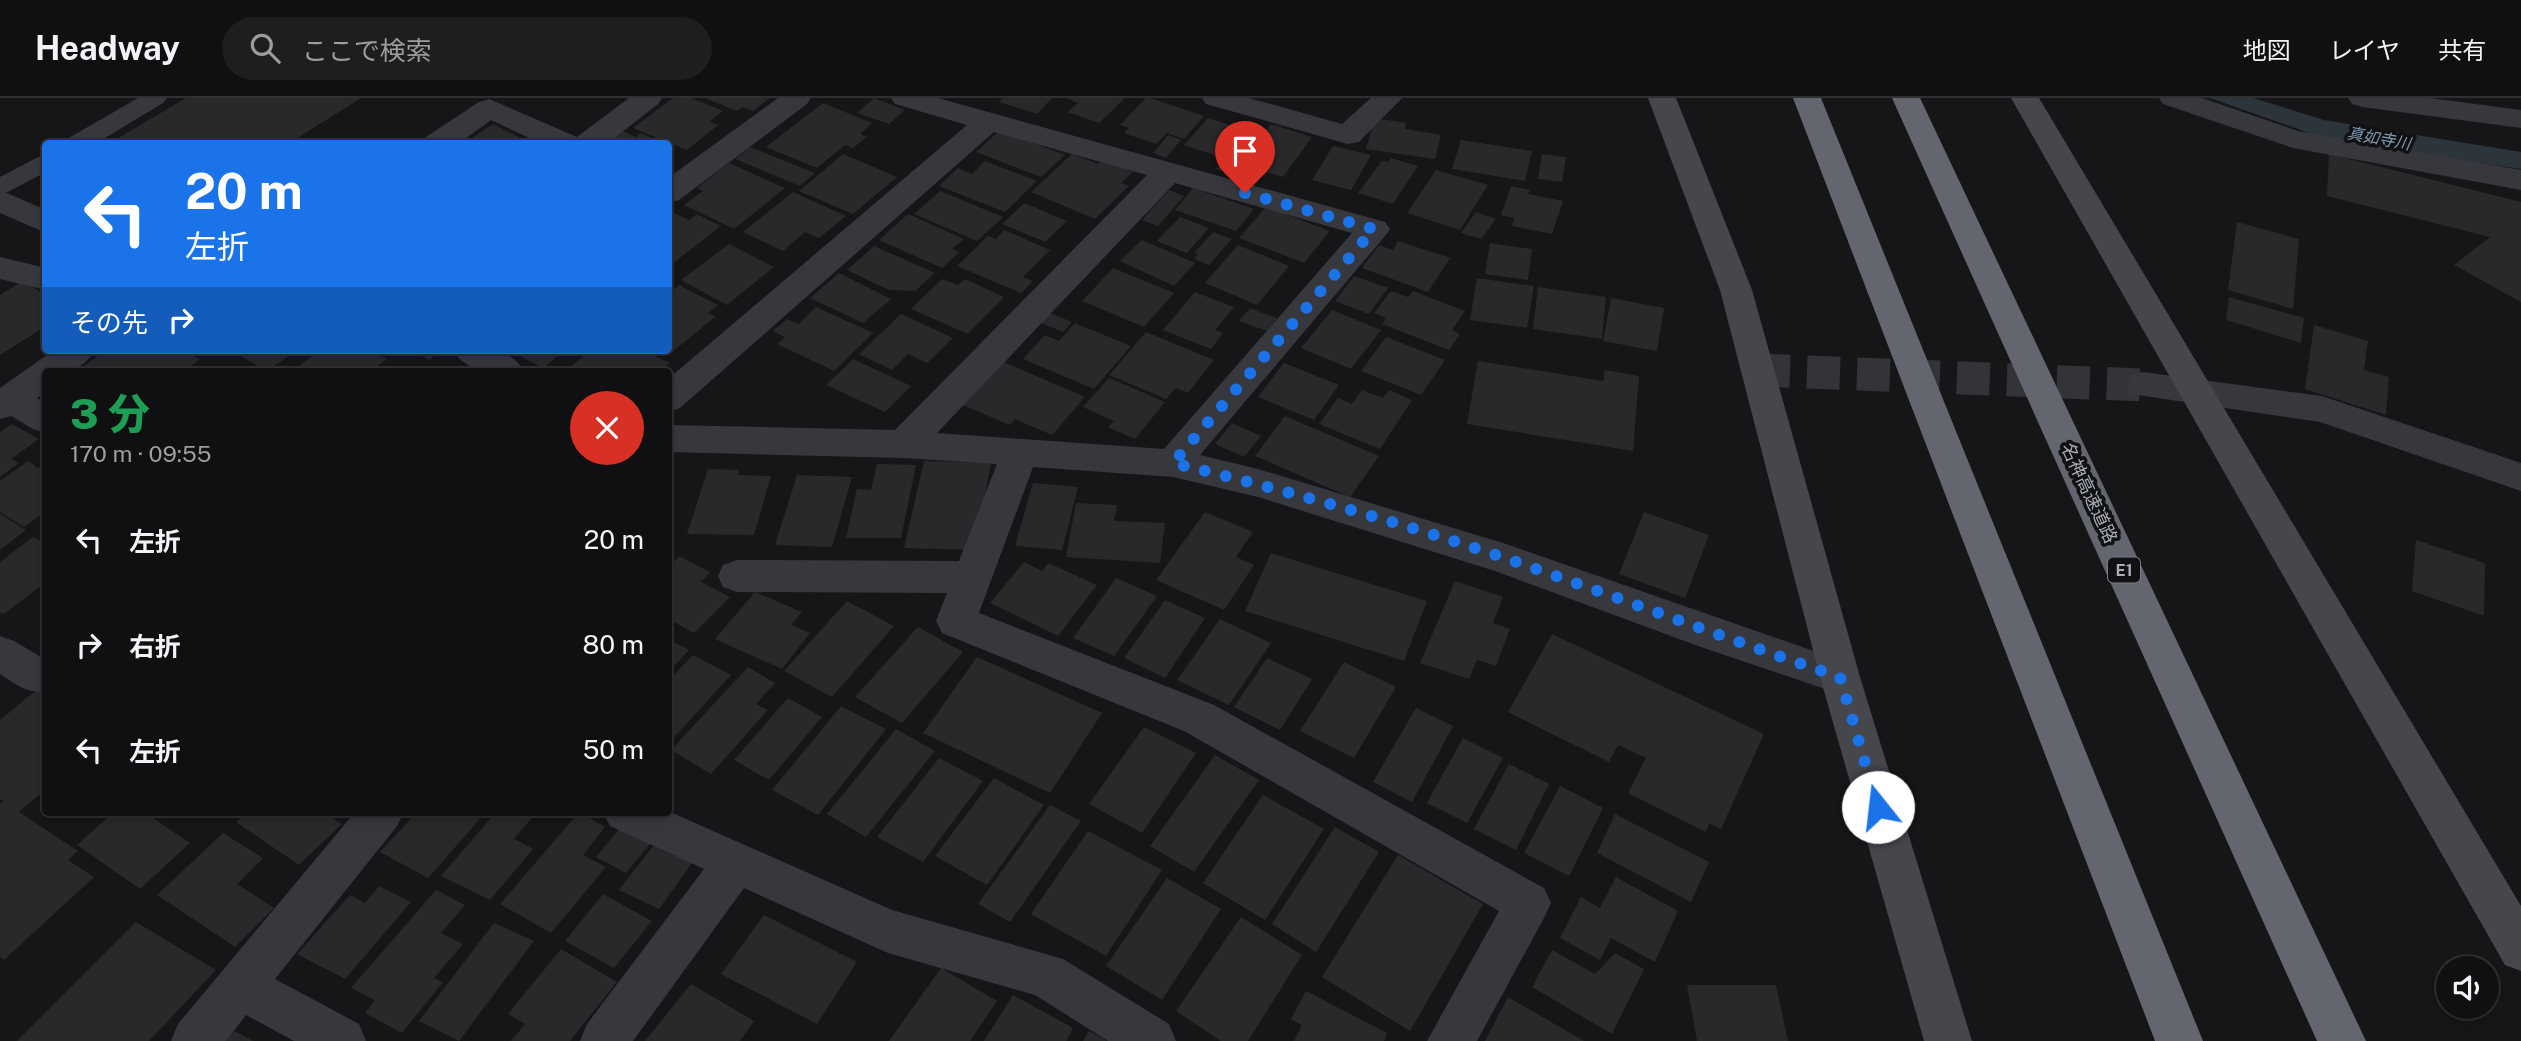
<!DOCTYPE html>
<html lang="ja">
<meta charset="utf-8">
<style>
:root{--surface:#101012;--page:#1e1e20;--text:#f1f3f6;--muted:#9c9d9f;--line:#303032}
body{margin:0;font-family:"Public Sans","Noto Sans JP",sans-serif;background:var(--page);color:var(--text);height:100vh;display:flex;flex-direction:column;font-size:26px;white-space:nowrap}
*{box-sizing:border-box;margin:0}
p{font-size:23px;color:var(--muted)}
.icon{flex:none;width:38px;height:38px;fill:none;stroke:currentColor;stroke-width:2;stroke-linecap:round;stroke-linejoin:round}
.map{position:relative;flex:1;overflow:hidden}
.details{position:absolute;left:42px;top:270px;width:630px;height:448px;display:flex;flex-direction:column;background:var(--surface);border-radius:7px;box-shadow:0 4px 10px #0003,0 0 0 2px var(--line)}
.details>*{flex:none}
.top-card{position:absolute;left:42px;top:42px;width:630px;height:214px;border-radius:7px;box-shadow:0 4px 10px #0003,0 0 0 2px var(--line);background:#1a73e8;color:#fff;overflow:hidden}
.buttons{position:absolute;left:2436px;top:858px;display:grid;gap:14px}
.buttons a{display:grid;place-items:center;width:63px;height:63px;border-radius:50%;background:var(--surface);box-shadow:0 4px 10px #0003,0 0 0 2px var(--line);font-size:35px}
.pin{position:absolute;display:grid;place-items:center;width:60px;height:60px;color:#fff;margin:-72px -30px;border-radius:50% 50% 50% 0;rotate:-45deg;box-shadow:0 0 7px #0007}
.pin .icon{rotate:45deg}
.me{position:absolute;width:77px;margin:-38px;rotate:344deg;stroke-linejoin:round;filter:drop-shadow(0 0 5px #0008)}
.turn{display:flex;align-items:center;gap:24px;height:147px;padding:0 28px;font-size:32px}
.turn .icon{width:91px;height:91px;stroke-width:2.5}
.turn b{display:block;font-size:49px;line-height:60px}
.then{display:flex;align-items:center;height:66px;padding:0 28px;background:#0003;gap:14px;font-size:26px}
.round{display:grid;place-items:center;flex:none;width:74px;height:74px;border-radius:37px;background:var(--page)}
.head{display:flex;align-items:center;justify-content:space-between;height:119px;padding:0 28px}
h1{font-size:42px;font-weight:800;line-height:52px;color:#1e9e55}
ul{padding:0;list-style:none}
li{display:flex;align-items:center;gap:21px;height:105px;padding:0 28px}
li div{flex:1}
li b{display:block;font-size:26px}
li em{font-style:normal}
header{display:flex;align-items:center;gap:42px;box-sizing:border-box;height:98px;padding:0 35px;background:var(--surface);border-bottom:2px solid var(--line)}
header strong{font-size:33px}
nav{display:flex;gap:38px;margin-inline-start:auto;font-size:24px}
.search{width:490px;height:63px;background:var(--page);display:flex;align-items:center;gap:18px;box-sizing:border-box;padding:0 24px;border-radius:38px;color:var(--muted);font-size:26px}
.map>svg:first-child{display:block}
.water{fill:#2c353c}
.building{fill:#29292c}
.lines{fill:none;stroke-linecap:round;stroke-linejoin:round}
.street-tunnel{stroke:#333438;stroke-width:33;stroke-dasharray:33 17;stroke-linecap:butt}
.lane{fill:#37383d;fill-rule:evenodd}
.street{fill:#37383d;fill-rule:evenodd}
.secondary{fill:#45474d;fill-rule:evenodd}
.highway{fill:#63666e;fill-rule:evenodd}
.route{stroke:#1a73e8;stroke-width:12;stroke-dasharray:0 21.6}
.labels{text-anchor:middle;stroke-width:7;stroke-linejoin:round;paint-order:stroke}
.far-water-label{font-size:16px;font-style:italic;fill:#7f9bb3;stroke:#111113}
.shield{fill:#111113;stroke:#7b7e86;stroke-width:2}
.shield-label{font-size:16px;font-weight:bold;fill:#a8adb8}
.street-label{font-size:18px;fill:#a8adb8;stroke:#111113}
</style>
<header>
<strong>Headway</strong>
<div class="search"><svg class="icon" aria-label="search" viewBox="0 0 24 24"><circle cx="10" cy="10" r="6"/><path d="M15 15l6 6"/></svg>ここで検索</div>
<nav><a>地図</a><a>レイヤ</a><a>共有</a></nav>
</header>
<div class="map">
<svg width="2521" height="943" viewBox="0 0 2521 943">
<rect width="100%" height="100%" fill="#161618"/>
<!-- water -->
<path class="water" d="M 2210,0 L 2253,0 L 2324,22 L 2521,54 L 2521,71 L 2354,46 L 2315,37 Z"/>
<!-- building -->
<path class="building" d="M 186,0 L 361,0 L 288,46 L 108,46 Z
M 673,0 L 691,0 L 723,13 L 709,24 L 718,27 L 687,52 L 633,30 Z
M 705,0 L 770,0 L 753,13 L 742,9 L 737,13 Z
M 874,0 L 905,12 L 889,26 L 857,15 Z
M 1003,0 L 1052,0 L 1037,16 L 999,4 Z
M 1066,0 L 1125,0 L 1099,25 L 1068,14 L 1078,5 Z
M 1146,0 L 1150,0 L 1204,18 L 1184,41 L 1167,35 L 1156,46 L 1124,35 L 1129,30 L 1120,27 Z
M 823,5 L 872,25 L 860,36 L 867,39 L 853,50 L 845,47 L 817,70 L 766,49 Z
M 1208,20 L 1246,32 L 1223,60 L 1184,47 Z
M 1375,20 L 1406,25 L 1405,31 L 1441,37 L 1435,61 L 1366,51 Z
M 493,26 L 533,46 L 463,46 Z
M 1271,26 L 1312,39 L 1283,79 L 1256,71 L 1246,83 L 1231,78 Z
M 1000,32 L 1065,57 L 1041,79 L 976,54 Z
M 622,33 L 636,39 L 640,35 L 666,46 L 606,46 Z
M 1168,37 L 1181,42 L 1166,60 L 1153,55 Z
M 1461,42 L 1532,53 L 1525,83 L 1452,71 Z
M 1333,48 L 1371,57 L 1351,92 L 1312,82 Z
M 750,49 L 815,75 L 800,88 L 735,61 Z
M 1233,53 L 1245,57 L 1229,76 L 1216,71 Z
M 843,56 L 897,79 L 853,116 L 799,93 Z
M 1072,56 L 1098,66 L 1103,62 L 1133,74 L 1121,85 L 1129,88 L 1095,121 L 1031,94 Z
M 1542,56 L 1566,59 L 1562,84 L 1538,81 Z
M 2329,56 L 2521,104 L 2521,204 L 2454,167 L 2490,139 L 2327,98 Z
M 1391,60 L 1418,68 L 1393,106 L 1358,95 L 1382,63 L 1388,64 Z
M 985,63 L 1037,83 L 1005,114 L 939,88 L 958,70 L 972,76 Z
M 729,65 L 785,90 L 734,131 L 684,107 L 703,93 L 697,90 Z
M 1436,72 L 1488,87 L 1460,132 L 1407,115 Z
M 1511,88 L 1530,92 L 1528,96 L 1563,103 L 1552,136 L 1512,128 L 1514,120 L 1501,117 Z
M 1193,90 L 1254,111 L 1236,133 L 1175,112 Z
M 1169,92 L 1184,98 L 1158,128 L 1142,122 Z
M 940,93 L 1003,119 L 977,143 L 914,116 Z
M 793,94 L 846,118 L 819,140 L 805,134 L 783,153 L 743,134 Z
M 1024,105 L 1067,123 L 1045,144 L 1002,126 Z
M 1266,109 L 1330,133 L 1304,165 L 1239,140 Z
M 670,113 L 689,122 L 697,116 L 721,128 L 668,169 Z
M 1476,114 L 1496,121 L 1481,141 L 1461,135 Z
M 908,116 L 964,141 L 952,151 L 959,154 L 942,170 L 879,142 Z
M 1180,119 L 1209,130 L 1187,155 L 1157,143 Z
M 2237,124 L 2299,141 L 2293,211 L 2228,192 Z
M 1004,132 L 1050,152 L 1023,179 L 1033,183 L 1021,195 L 957,168 L 988,138 L 996,141 Z
M 1213,134 L 1232,141 L 1209,167 L 1194,161 L 1198,157 L 1194,155 Z
M 1142,142 L 1195,165 L 1174,188 L 1120,163 Z
M 1398,143 L 1450,160 L 1428,194 L 1362,170 L 1379,147 L 1393,152 Z
M 1490,145 L 1532,151 L 1528,182 L 1485,176 Z
M 729,146 L 774,169 L 727,207 L 681,182 Z
M 1238,147 L 1289,168 L 1257,207 L 1205,185 Z
M 874,148 L 935,175 L 915,193 L 889,192 L 847,172 Z
M 1113,170 L 1174,195 L 1144,229 L 1082,203 Z
M 839,175 L 891,201 L 863,225 L 810,200 Z
M 1354,178 L 1388,190 L 1369,216 L 1335,203 Z
M 1477,180 L 1534,188 L 1527,230 L 1470,222 Z
M 942,181 L 958,187 L 965,181 L 1004,199 L 968,236 L 911,211 Z
M 22,183 L 46,197 L 46,228 L 0,257 L 0,197 Z
M 679,187 L 718,207 L 708,215 L 716,218 L 670,256 L 662,252 L 668,252 L 668,196 Z
M 1538,189 L 1606,199 L 1602,241 L 1533,231 Z
M 1391,193 L 1408,199 L 1413,193 L 1465,213 L 1452,232 L 1460,236 L 1449,252 L 1382,226 L 1386,220 L 1374,215 Z
M 1195,194 L 1234,209 L 1215,232 L 1223,235 L 1211,251 L 1163,232 Z
M 2229,199 L 2304,220 L 2301,245 L 2226,222 Z
M 1611,200 L 1664,210 L 1657,253 L 1603,243 Z
M 816,209 L 873,235 L 834,273 L 777,246 L 785,239 L 773,233 L 787,221 L 799,226 Z
M 1250,210 L 1277,220 L 1267,233 L 1239,223 Z
M 1332,212 L 1381,232 L 1351,271 L 1301,250 Z
M 1050,215 L 1072,224 L 1063,234 L 1041,225 Z
M 901,216 L 953,240 L 927,265 L 908,256 L 892,272 L 859,256 Z
M 1075,225 L 1131,248 L 1094,291 L 1023,261 L 1045,237 L 1059,243 Z
M 2314,227 L 2368,243 L 2364,272 L 2389,279 L 2386,317 L 2305,291 Z
M 1146,234 L 1214,262 L 1188,295 L 1176,290 L 1166,301 L 1109,277 Z
M 1386,239 L 1445,262 L 1421,297 L 1361,273 Z
M 106,252 L 180,252 L 200,261 L 184,273 L 77,273 Z
M 236,252 L 297,252 L 267,273 L 233,254 Z
M 320,252 L 369,252 L 387,261 L 371,273 L 292,273 Z
M 412,252 L 442,252 L 429,262 Z
M 508,252 L 565,252 L 543,270 Z
M 590,252 L 642,252 L 670,265 L 661,273 L 566,273 Z
M 853,261 L 911,288 L 885,314 L 826,287 Z
M 999,262 L 1085,299 L 1052,337 L 1015,321 L 1010,327 L 958,305 Z
M 1478,263 L 1604,283 L 1604,272 L 1639,278 L 1633,353 L 1467,326 Z
M 1284,265 L 1339,287 L 1314,322 L 1258,299 Z
M 1109,280 L 1165,304 L 1135,341 L 1108,329 L 1114,323 L 1083,309 Z
M 1362,292 L 1383,300 L 1389,292 L 1412,302 L 1380,351 L 1319,326 L 1338,300 L 1352,306 Z
M 1285,318 L 1379,358 L 1350,399 L 1255,358 Z
M 1232,325 L 1261,338 L 1244,359 L 1215,346 Z
M 12,326 L 39,341 L 11,361 L 19,365 L 0,379 L 0,334 Z
M 28,363 L 38,370 L 46,365 L 46,413 L 24,429 L 0,414 L 0,383 Z
M 924,363 L 991,365 L 975,452 L 904,450 Z
M 877,366 L 916,367 L 901,440 L 846,440 L 857,391 L 871,392 Z
M 708,371 L 739,372 L 738,377 L 771,378 L 754,437 L 687,436 Z
M 797,377 L 852,379 L 832,449 L 775,447 Z
M 1033,385 L 1078,389 L 1062,452 L 1015,448 Z
M 1076,405 L 1117,407 L 1114,423 L 1165,425 L 1160,465 L 1066,459 Z
M 1205,414 L 1253,434 L 1236,459 L 1254,467 L 1224,512 L 1156,482 Z
M 1644,414 L 1709,437 L 1685,500 L 1619,476 Z
M 0,416 L 26,432 L 0,452 Z
M 33,439 L 46,446 L 46,484 L 4,516 L 0,514 L 0,464 Z
M 2416,442 L 2485,465 L 2484,518 L 2412,493 Z
M 1271,455 L 1427,503 L 1404,563 L 1245,513 Z
M 679,458 L 710,474 L 701,484 L 730,499 L 694,535 L 668,521 L 668,464 L 672,466 Z
M 1024,464 L 1042,473 L 1048,465 L 1097,487 L 1058,538 L 990,505 Z
M 1116,480 L 1157,498 L 1114,558 L 1073,540 Z
M 1455,483 L 1503,499 L 1493,525 L 1510,531 L 1496,568 L 1477,562 L 1469,581 L 1420,565 Z
M 755,494 L 802,514 L 791,527 L 810,535 L 782,571 L 715,541 Z
M 1165,502 L 1205,520 L 1165,580 L 1124,560 Z
M 847,503 L 894,528 L 832,599 L 784,573 Z
M 1220,521 L 1271,545 L 1229,607 L 1177,582 Z
M 918,529 L 963,554 L 902,625 L 855,599 Z
M 1552,536 L 1764,636 L 1721,731 L 1709,725 L 1706,734 L 1628,695 L 1646,660 L 1618,647 L 1609,664 L 1508,614 Z
M 668,541 L 689,552 L 668,574 Z
M 693,557 L 731,577 L 668,646 L 668,583 Z
M 977,559 L 1102,615 L 1050,695 L 923,635 Z
M 1267,560 L 1312,581 L 1280,632 L 1234,609 Z
M 1344,564 L 1396,589 L 1354,660 L 1300,633 Z
M 748,569 L 775,585 L 756,606 L 768,612 L 711,676 L 671,652 Z
M 46,584 L 46,691 L 19,714 L 78,753 L 68,762 L 94,779 L 4,862 L 0,859 L 0,706 L 3,703 L 0,701 L 0,622 Z
M 788,600 L 822,619 L 769,682 L 734,662 Z
M 841,608 L 886,631 L 818,717 L 772,692 Z
M 1416,610 L 1453,628 L 1412,704 L 1373,684 Z
M 1144,629 L 1196,655 L 1142,735 L 1089,706 Z
M 896,631 L 935,653 L 866,739 L 827,716 Z
M 1463,640 L 1503,660 L 1467,725 L 1427,705 Z
M 1215,657 L 1259,682 L 1194,774 L 1150,748 Z
M 939,660 L 983,683 L 923,764 L 877,739 Z
M 1509,666 L 1549,686 L 1516,752 L 1474,731 Z
M 994,680 L 1044,707 L 987,787 L 935,758 Z
M 1560,688 L 1603,710 L 1569,778 L 1524,755 Z
M 1263,697 L 1324,731 L 1265,822 L 1203,785 Z
M 1050,707 L 1081,723 L 1010,824 L 978,806 Z
M 114,714 L 144,714 L 190,745 L 140,791 L 77,747 Z
M 247,714 L 324,714 L 342,726 L 299,767 L 236,724 Z
M 417,714 L 467,714 L 480,721 L 428,780 L 380,754 Z
M 496,714 L 535,716 L 514,741 L 533,751 L 490,802 L 441,778 Z
M 579,714 L 605,729 L 583,757 L 606,769 L 551,835 L 500,806 Z
M 1615,716 L 1709,764 L 1691,804 L 1597,755 Z
M 1335,729 L 1379,754 L 1316,854 L 1272,826 Z
M 619,731 L 650,746 L 626,775 L 596,759 Z
M 1088,733 L 1162,772 L 1106,858 L 1031,816 Z
M 223,735 L 263,760 L 237,786 L 274,810 L 235,849 L 157,797 Z
M 653,748 L 692,765 L 659,811 L 619,792 Z
M 1398,757 L 1483,806 L 1410,933 L 1322,879 Z
M 1616,779 L 1678,813 L 1655,864 L 1611,840 L 1600,862 L 1560,840 L 1581,799 L 1600,810 Z
M 1167,780 L 1221,811 L 1162,902 L 1106,868 Z
M 379,788 L 411,804 L 345,881 L 297,856 L 350,797 L 365,805 Z
M 436,792 L 465,807 L 441,835 L 463,846 L 434,880 L 443,884 L 402,935 L 365,915 L 375,902 L 351,890 Z
M 603,796 L 652,823 L 614,870 L 565,843 Z
M 764,817 L 857,864 L 817,926 L 721,876 Z
M 1241,819 L 1302,857 L 1248,943 L 1221,943 L 1176,913 Z
M 136,824 L 216,872 L 149,943 L 17,943 Z
M 494,825 L 534,843 L 459,943 L 419,923 Z
M 561,851 L 617,884 L 570,943 L 511,943 L 525,926 L 508,916 Z
M 1552,852 L 1595,876 L 1615,855 L 1644,871 L 1612,936 L 1532,889 Z
M 941,870 L 997,903 L 970,943 L 889,943 Z
M 691,886 L 754,923 L 740,943 L 645,943 Z
M 1687,887 L 1776,887 L 1788,943 L 1697,943 Z
M 1306,893 L 1387,935 L 1384,943 L 1294,943 L 1302,927 L 1291,921 Z
M 1013,897 L 1073,930 L 1066,943 L 984,943 Z
M 1508,899 L 1584,943 L 1485,943 Z
M 234,933 L 253,943 L 226,943 Z
M 1089,933 L 1107,943 L 1083,943 Z"/>
<g class="lines">
<!-- street-tunnel -->
<path class="street-tunnel" d="M 1757,272 L 2143,287"/>
<!-- lane -->
<path class="lane" d="M 138,0 L 167,0 L 163,5 L 95,46 L 64,46 L 67,41 Z
M 46,55 L 46,74 L 0,98 L 0,79 Z"/>
<!-- street -->
<path class="street" d="M 629,0 L 662,0 L 658,6 L 607,46 L 542,46 L 491,22 L 458,46 L 422,46 L 426,39 L 479,4 L 489,1 L 577,39 Z
M 778,0 L 811,0 L 807,6 L 679,102 L 668,105 L 668,80 Z
M 891,0 L 938,0 L 1385,124 L 1390,131 L 1385,138 L 1200,357 L 1258,371 L 1503,445 L 1854,567 L 1860,579 L 1854,591 L 1840,596 L 1698,548 L 1495,473 L 1258,399 L 1173,379 L 1033,369 L 979,515 L 1214,607 L 1544,790 L 1551,805 L 1544,820 L 1477,943 L 1427,943 L 1499,813 L 1184,633 L 942,535 L 936,523 L 947,495 L 737,494 L 723,489 L 718,478 L 723,467 L 737,462 L 959,463 L 997,366 L 904,360 L 668,354 L 668,327 L 895,332 L 1147,77 L 994,34 L 680,310 L 668,314 L 668,281 L 967,27 L 895,6 ZM 1175,85 L 1352,135 L 1164,351 L 937,335 Z
M 1202,0 L 1249,0 L 1342,26 L 1371,0 L 1402,0 L 1359,44 L 1348,46 L 1206,6 Z
M 2159,0 L 2202,0 L 2298,33 L 2521,72 L 2521,92 L 2293,50 L 2163,6 Z
M 2348,0 L 2430,0 L 2521,12 L 2521,30 L 2362,9 L 2352,6 Z
M 0,92 L 46,112 L 46,135 L 0,115 Z
M 0,159 L 46,170 L 46,192 L 0,181 Z
M 54,252 L 95,252 C 83,273 67,273 46,273 L 46,293 L 37,300 L 46,305 L 46,335 L 33,331 L 11,318 L 0,321 L 0,290 Z
M 453,252 C 479,252 509,247 524,273 C 498,273 468,278 453,252 Z
M 2143,274 L 2322,298 L 2521,365 L 2521,393 L 2320,324 L 2131,296 L 2126,287 L 2131,278 Z
M 0,538 L 14,543 L 46,562 L 46,592 C 29,598 14,585 0,576 Z
M 668,713 L 892,812 L 1063,861 L 1169,926 L 1176,943 L 1108,943 L 1035,897 L 888,855 L 744,790 L 633,943 L 580,943 L 587,926 L 704,771 L 610,728 L 603,714 Z
M 355,714 L 404,714 L 397,728 L 275,881 L 359,926 L 366,943 L 294,943 L 246,917 L 226,943 L 171,943 L 178,926 Z"/>
<!-- secondary -->
<path class="secondary" d="M 1648,0 L 1676,0 L 1752,192 L 1860,579 L 1972,943 L 1924,943 L 1820,579 L 1720,192 Z
M 2011,0 L 2039,0 L 2521,808 L 2521,873 L 2505,867 Z"/>
<!-- highway -->
<path class="highway" d="M 1793,0 L 1821,0 L 2203,943 L 2155,943 Z
M 1892,0 L 1920,0 L 2366,943 L 2317,943 Z"/>
</g>
<g class="lines">
<!-- route -->
<path class="route" d="M 1245,95 L 1374,131 L 1173,365 C 1284,392 1396,423 1505,460 C 1617,499 1727,541 1840,579 L 1878,709"/>
</g>
<g class="labels">
<!-- far-water labels -->
<g class="far-water-label">
<text transform="translate(2379 40) rotate(10)" y="6">真如寺川</text>
</g>
<!-- shield labels -->
<rect class="shield" x="2108" y="459.5" width="32" height="25" rx="5"/>
<g class="shield-label">
<text x="2124" y="478">E1</text>
</g>
<!-- street labels -->
<g class="street-label">
<text transform="translate(2089 395) rotate(65)" y="6">名神高速道路</text>
</g>
</g>
</svg>
<div class="buttons">
<a><svg class="icon" aria-label="sound" viewBox="0 0 24 24"><path d="M4 9h4l5-4v14l-5-4H4zM17 9q2 3 0 6"/></svg></a>
</div>
<div class="pin" style="left:1245px;top:95px;background:#d93025"><svg class="icon" aria-label="arrive" viewBox="0 0 24 24"><path d="M6 21V4h12l-3 4 3 4H6"/></svg></div>
<svg class="me" style="left:1878px;top:709px" viewBox="-20 -20 40 40"><circle r="19" fill="#fff"/><path d="M0-13L10 11 0 6-10 11z" fill="#1a73e8"/></svg>
<div class="top-card">
<div class="turn"><svg class="icon" aria-label="left" viewBox="0 0 24 24"><path d="M17 20v-9H6M10 6l-5 5 5 5"/></svg><div><b>20 m</b>左折</div></div>
<div class="then">その先<svg class="icon" aria-label="right" viewBox="0 0 24 24"><path d="M7 20v-9h11M14 6l5 5-5 5"/></svg></div>
</div>
<section class="details">
<div class="head"><div><h1>3 分</h1><p>170 m · 09:55</p></div><a class="round" style="background:#d93025;color:#fff"><svg class="icon" aria-label="close" viewBox="0 0 24 24"><path d="M6 6l12 12M18 6L6 18"/></svg></a></div>
<ul>
<li><svg class="icon" aria-label="left" viewBox="0 0 24 24"><path d="M17 20v-9H6M10 6l-5 5 5 5"/></svg><div><b>左折</b></div><em>20 m</em></li>
<li><svg class="icon" aria-label="right" viewBox="0 0 24 24"><path d="M7 20v-9h11M14 6l5 5-5 5"/></svg><div><b>右折</b></div><em>80 m</em></li>
<li><svg class="icon" aria-label="left" viewBox="0 0 24 24"><path d="M17 20v-9H6M10 6l-5 5 5 5"/></svg><div><b>左折</b></div><em>50 m</em></li>
</ul>
</section>
</div>
